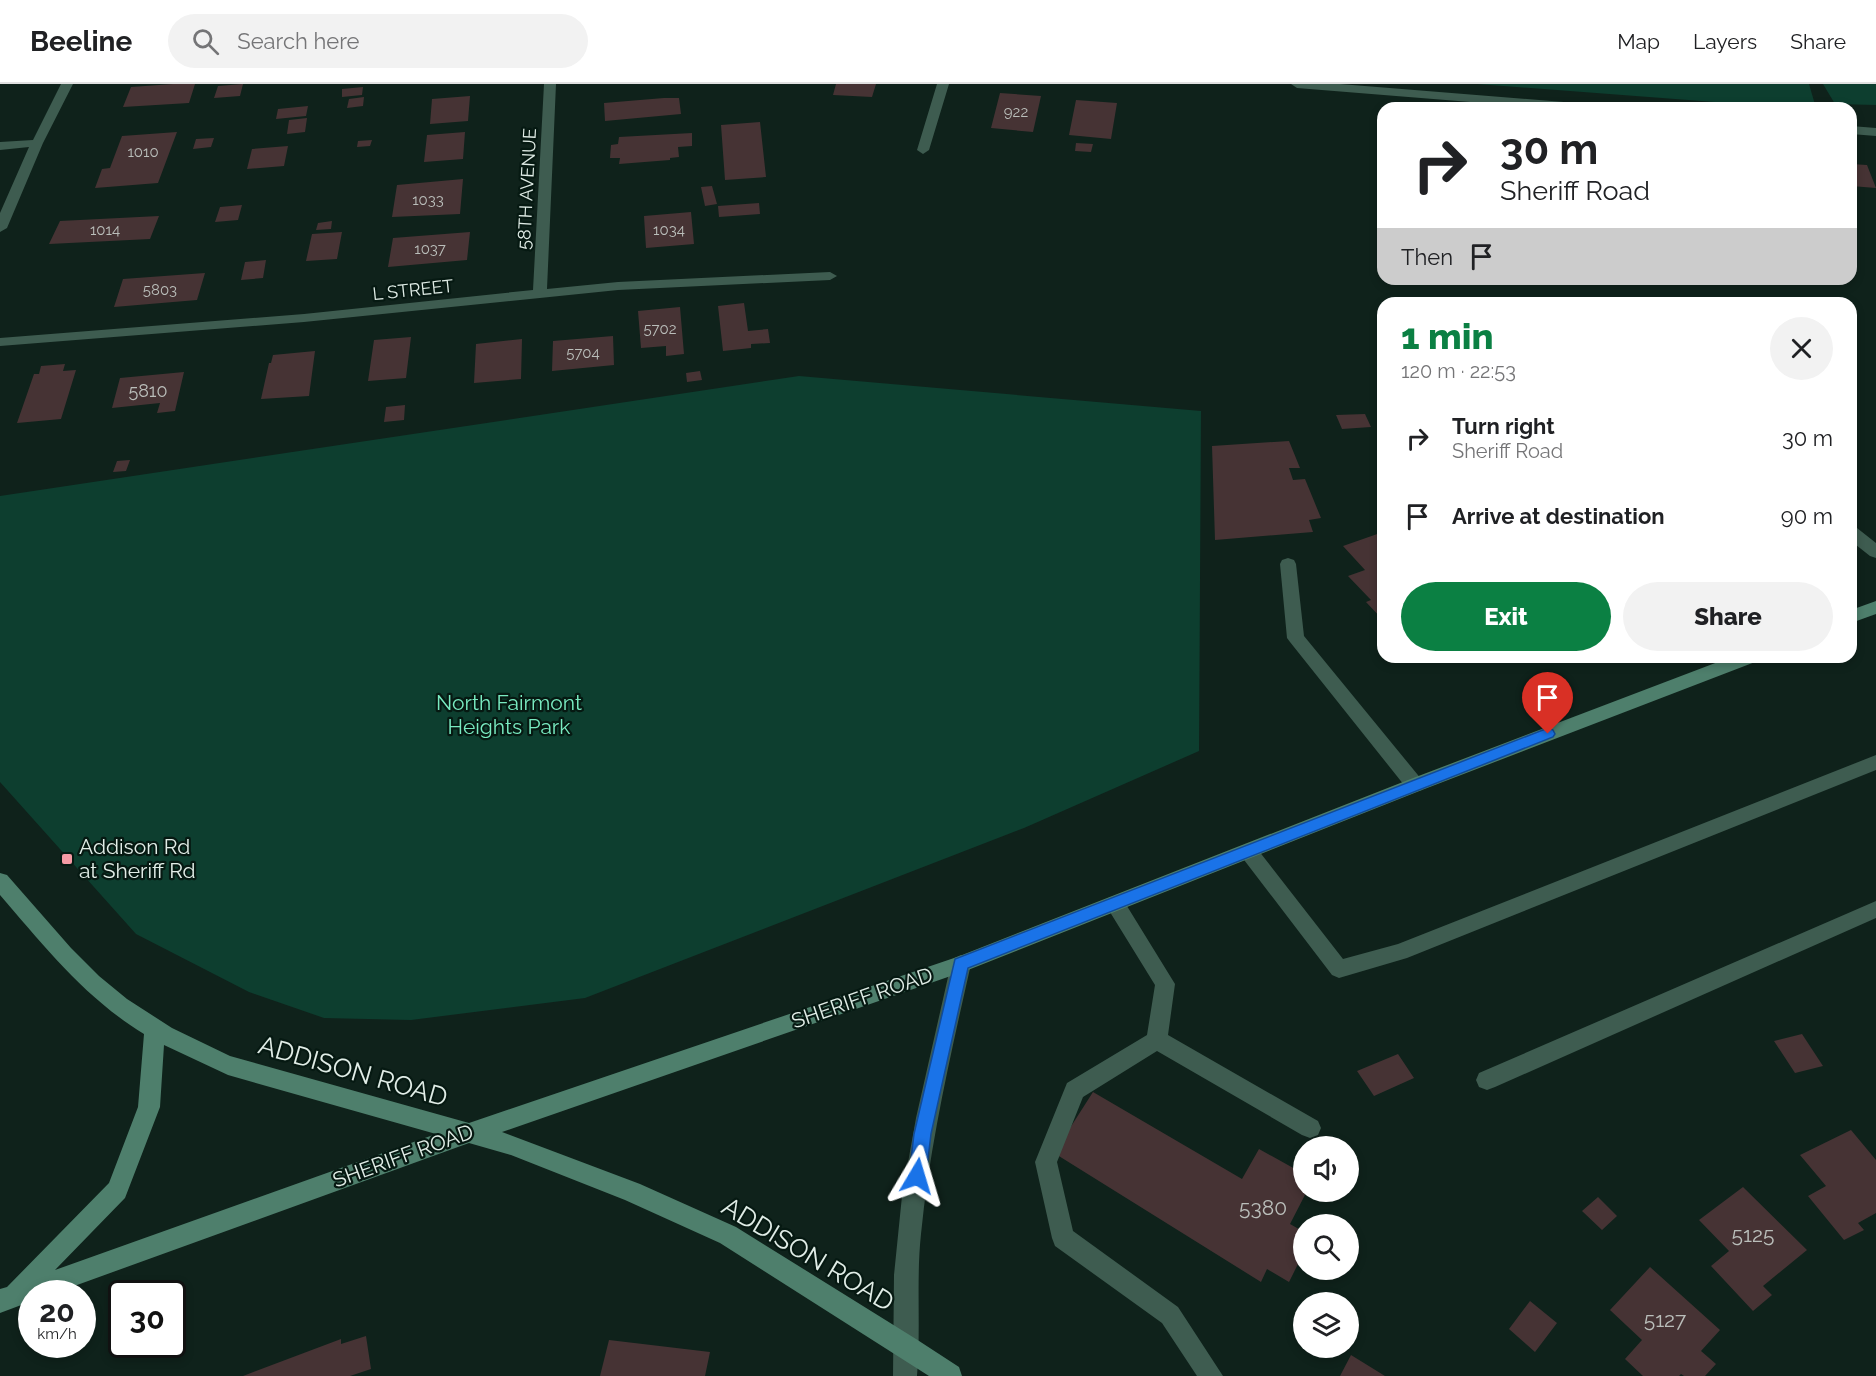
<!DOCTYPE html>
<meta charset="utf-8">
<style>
:root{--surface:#fff;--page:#f2f2f2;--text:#202124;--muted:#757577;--line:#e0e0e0;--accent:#0b8043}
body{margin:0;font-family:Raleway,sans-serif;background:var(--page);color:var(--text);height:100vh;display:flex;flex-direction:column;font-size:22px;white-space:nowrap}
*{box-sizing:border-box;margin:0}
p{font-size:20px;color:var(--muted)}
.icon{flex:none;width:33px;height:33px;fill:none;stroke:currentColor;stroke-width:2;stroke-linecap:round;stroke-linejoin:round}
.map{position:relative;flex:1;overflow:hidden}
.panel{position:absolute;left:1377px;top:213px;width:480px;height:366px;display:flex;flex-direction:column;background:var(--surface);border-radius:18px;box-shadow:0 3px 9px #0003}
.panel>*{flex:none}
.hud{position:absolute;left:1377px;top:18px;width:480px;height:183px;border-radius:18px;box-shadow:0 3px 9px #0003;background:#fff;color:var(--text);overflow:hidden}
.buttons{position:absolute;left:1293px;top:1052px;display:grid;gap:12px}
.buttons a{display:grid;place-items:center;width:66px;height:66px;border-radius:50%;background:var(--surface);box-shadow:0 3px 9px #0003;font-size:30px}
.speed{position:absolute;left:18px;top:1196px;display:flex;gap:12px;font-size:30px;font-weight:700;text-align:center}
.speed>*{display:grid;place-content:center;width:78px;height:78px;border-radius:50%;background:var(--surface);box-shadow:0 3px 9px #0003;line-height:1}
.speed small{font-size:15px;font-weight:400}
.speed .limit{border:3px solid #111;border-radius:9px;background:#fff;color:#111}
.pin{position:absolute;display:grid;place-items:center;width:51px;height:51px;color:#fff;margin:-62px -26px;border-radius:50% 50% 50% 0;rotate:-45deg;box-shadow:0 0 6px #0007}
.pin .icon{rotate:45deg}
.me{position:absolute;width:66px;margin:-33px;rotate:7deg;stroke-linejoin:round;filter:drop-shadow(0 0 4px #0008)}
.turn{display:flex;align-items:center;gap:21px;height:126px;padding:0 24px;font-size:27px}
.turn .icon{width:78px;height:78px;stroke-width:2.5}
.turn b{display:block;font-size:42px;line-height:51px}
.then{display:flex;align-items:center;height:57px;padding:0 24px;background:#0003;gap:12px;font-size:22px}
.round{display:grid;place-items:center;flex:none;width:63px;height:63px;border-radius:32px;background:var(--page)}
.headline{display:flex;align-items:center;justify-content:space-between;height:102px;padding:0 24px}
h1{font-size:36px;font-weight:800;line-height:45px;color:var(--accent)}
.button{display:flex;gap:12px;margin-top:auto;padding:12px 24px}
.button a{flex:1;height:69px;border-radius:36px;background:var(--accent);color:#fff;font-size:24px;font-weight:800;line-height:69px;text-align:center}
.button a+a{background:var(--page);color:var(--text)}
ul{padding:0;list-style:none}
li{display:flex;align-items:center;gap:18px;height:78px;padding:0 24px}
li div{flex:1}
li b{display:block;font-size:22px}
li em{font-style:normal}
header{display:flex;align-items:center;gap:36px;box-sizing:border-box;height:84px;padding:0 30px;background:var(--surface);border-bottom:2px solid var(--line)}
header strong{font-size:28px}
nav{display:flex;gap:33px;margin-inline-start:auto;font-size:21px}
.search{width:420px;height:54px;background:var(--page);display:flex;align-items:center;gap:15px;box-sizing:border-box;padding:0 21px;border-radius:33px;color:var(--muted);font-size:22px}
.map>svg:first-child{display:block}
.green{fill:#0d3e2f}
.building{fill:#463334}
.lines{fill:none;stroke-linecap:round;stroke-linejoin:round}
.lane{fill:#3e5c50;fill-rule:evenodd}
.street{fill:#3e5c50;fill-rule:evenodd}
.secondary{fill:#4e7f6c;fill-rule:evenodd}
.route{fill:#1a73e8;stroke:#114b97;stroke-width:1.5}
.poi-dot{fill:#f49aa4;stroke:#061912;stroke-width:2}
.labels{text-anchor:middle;stroke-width:4.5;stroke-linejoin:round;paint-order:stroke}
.far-number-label{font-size:15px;fill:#babeba}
.far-street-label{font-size:18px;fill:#e1ede7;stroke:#061912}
.number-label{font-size:18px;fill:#babeba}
.park-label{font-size:21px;fill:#79ebc1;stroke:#061912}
.poi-label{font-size:21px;fill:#e1ede7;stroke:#061912;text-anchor:start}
.street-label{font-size:21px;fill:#e1ede7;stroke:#061912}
.near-number-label{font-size:21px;fill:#babeba}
.near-street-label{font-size:26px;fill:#e1ede7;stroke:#061912}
</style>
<header>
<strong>Beeline</strong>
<div class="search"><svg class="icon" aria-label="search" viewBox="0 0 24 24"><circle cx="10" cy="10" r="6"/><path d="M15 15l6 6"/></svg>Search here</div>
<nav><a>Map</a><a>Layers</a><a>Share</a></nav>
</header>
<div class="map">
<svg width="1876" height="1292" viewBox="0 0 1876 1292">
<rect width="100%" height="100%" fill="#0f221b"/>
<!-- green -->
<path class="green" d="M 1477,0 L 1809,0 L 1816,24 L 1793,24 Z
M 1823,0 L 1876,0 L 1876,21 L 1835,20 Z
M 799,292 L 1201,327 L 1199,667 L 1024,744 L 585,914 L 411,936 L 324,934 L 249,908 L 136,850 L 0,698 L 0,412 Z"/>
<!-- building -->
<path class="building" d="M 173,0 L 195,0 L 189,19 L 123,23 L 131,3 Z
M 243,0 L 240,12 L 214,14 L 218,2 Z
M 836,0 L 876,0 L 872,13 L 833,11 Z
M 363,3 L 362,11 L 342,13 L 342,5 Z
M 1000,9 L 1041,12 L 1033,48 L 991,44 Z
M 470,12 L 468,37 L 430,40 L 432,15 Z
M 364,13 L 363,22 L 347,24 L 349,15 Z
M 664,14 L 679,14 L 681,30 L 605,37 L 604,19 Z
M 1076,16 L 1117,19 L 1111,55 L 1069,51 Z
M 308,22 L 306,32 L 276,35 L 278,25 Z
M 307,34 L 305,48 L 287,50 L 289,36 Z
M 760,38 L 766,93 L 725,96 L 721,41 Z
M 177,48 L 158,99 L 95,104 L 102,85 L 110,84 L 122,52 Z
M 465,48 L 463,75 L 424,78 L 427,51 Z
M 692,49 L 692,62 L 678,63 L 679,73 L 670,74 L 670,76 L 619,80 L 620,74 L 610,74 L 611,61 L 618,60 L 619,53 Z
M 214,54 L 211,63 L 193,65 L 196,55 Z
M 372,56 L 370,62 L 357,63 L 358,57 Z
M 1076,59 L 1093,60 L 1091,68 L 1075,67 Z
M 288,62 L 284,82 L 247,85 L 252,65 Z
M 1851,80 L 1867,81 L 1876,104 L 1851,102 Z
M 463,95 L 460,130 L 392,133 L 397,101 Z
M 712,102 L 717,120 L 705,122 L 701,103 Z
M 759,119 L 760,130 L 719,133 L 718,122 Z
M 242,121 L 238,136 L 215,138 L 220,123 Z
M 691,128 L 694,160 L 646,164 L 644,132 Z
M 159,132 L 150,155 L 49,160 L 60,137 Z
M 332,137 L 331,145 L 316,146 L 318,139 Z
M 342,148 L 337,175 L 306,177 L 312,150 Z
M 470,148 L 467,176 L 388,183 L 393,154 Z
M 266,176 L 263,194 L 241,196 L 245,178 Z
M 205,189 L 197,216 L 114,223 L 123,195 Z
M 744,219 L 748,247 L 768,245 L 770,259 L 751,260 L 751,264 L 723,267 L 718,222 Z
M 680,223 L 684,270 L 666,272 L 666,262 L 641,264 L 638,227 Z
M 613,252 L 614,281 L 552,287 L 553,257 Z
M 411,253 L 406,294 L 368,297 L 374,256 Z
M 522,255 L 521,295 L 474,299 L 476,260 Z
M 315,267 L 309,312 L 261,315 L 269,279 L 271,279 L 273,271 Z
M 65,280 L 63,287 L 76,286 L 61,335 L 17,339 L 34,290 L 39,290 L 41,282 Z
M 700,287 L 702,296 L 687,298 L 686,289 Z
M 184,288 L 175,327 L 157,329 L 160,319 L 112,324 L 120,294 Z
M 405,321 L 404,336 L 384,338 L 386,323 Z
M 1365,330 L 1371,343 L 1342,345 L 1336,331 Z
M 1289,357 L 1300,384 L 1289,384 L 1293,396 L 1305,395 L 1321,434 L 1309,436 L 1313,448 L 1215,456 L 1212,362 Z
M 130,376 L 126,387 L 113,388 L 117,377 Z
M 1383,448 L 1383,536 L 1366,518 L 1371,516 L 1348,492 L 1365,486 L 1343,462 Z
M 1802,950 L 1823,982 L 1795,989 L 1774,957 Z
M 1398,970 L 1414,994 L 1374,1012 L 1357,987 Z
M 1093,1008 L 1242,1095 L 1259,1065 L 1304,1090 L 1304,1107 L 1307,1107 L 1290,1140 L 1304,1148 L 1304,1168 L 1289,1198 L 1267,1185 L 1261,1198 L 1054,1069 Z
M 1851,1046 L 1876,1076 L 1876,1129 L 1858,1139 L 1864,1146 L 1844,1156 L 1808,1112 L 1826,1102 L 1800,1071 Z
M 1743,1103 L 1807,1166 L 1763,1202 L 1772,1211 L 1753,1227 L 1711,1182 L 1729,1167 L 1699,1136 Z
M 1598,1113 L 1617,1132 L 1602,1146 L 1582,1127 Z
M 1650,1183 L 1720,1246 L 1701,1267 L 1716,1280 L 1705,1292 L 1684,1292 L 1681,1290 L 1679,1292 L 1643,1292 L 1625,1275 L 1642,1256 L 1610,1226 Z
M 1530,1217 L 1557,1239 L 1535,1268 L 1509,1245 Z
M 366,1252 L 371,1285 L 350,1292 L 243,1292 L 341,1255 L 341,1260 Z
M 609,1256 L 710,1268 L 705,1292 L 600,1292 Z
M 1351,1271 L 1385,1292 L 1340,1292 Z"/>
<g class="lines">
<!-- lane -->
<path class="lane" d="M 1851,442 L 1857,444 L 1876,459 L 1876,474 L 1870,472 L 1851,457 Z
M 1288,474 L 1294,476 L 1296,480 L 1304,552 L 1422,696 L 1424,701 L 1422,706 L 1415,708 L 1408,706 L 1290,558 L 1287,554 L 1280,480 L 1282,476 Z
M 1876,671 L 1876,686 L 1407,874 L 1339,894 L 1332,891 L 1238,768 L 1241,762 L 1248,760 L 1255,762 L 1343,875 L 1398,860 Z
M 1115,812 L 1122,814 L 1175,900 L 1168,951 L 1318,1037 L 1321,1044 L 1318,1051 L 1310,1054 L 1302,1051 L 1157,967 L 1083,1013 L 1057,1078 L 1073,1147 L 1178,1223 L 1223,1292 L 1197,1292 L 1162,1239 L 1055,1162 L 1052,1154 L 1035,1078 L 1067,999 L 1147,951 L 1155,901 L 1105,820 L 1108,814 Z
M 1876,817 L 1876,834 L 1495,1003 L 1487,1006 L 1479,1003 L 1476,996 L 1479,989 Z"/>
<!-- street -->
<path class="street" d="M 61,0 L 73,0 L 43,59 L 7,144 L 0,148 L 0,129 L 29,63 L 0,66 L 0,58 L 33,56 Z
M 544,0 L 556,0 L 547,205 L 618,198 L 830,188 L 837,192 L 830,196 L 618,206 L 304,238 L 0,262 L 0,254 L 304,230 L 533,206 Z
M 937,0 L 949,0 L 929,66 L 923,70 L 917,66 Z
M 1291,0 L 1340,0 L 1588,20 L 1594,24 L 1545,24 L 1297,4 Z
M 1851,42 L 1876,44 L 1876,52 L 1851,50 Z
M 961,871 L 968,874 L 971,880 C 951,969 930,1059 921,1150 C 916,1197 921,1245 917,1292 L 893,1292 L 894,1191 L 902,1112 L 916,1034 L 951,880 L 954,874 Z"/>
<!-- secondary -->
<path class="secondary" d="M 1876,517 L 1876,530 L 1851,539 L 1851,526 Z
M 1731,573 L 1758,573 L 1755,578 L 1422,706 L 968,886 L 502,1048 L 640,1100 L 736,1143 L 916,1255 L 959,1283 L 962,1292 L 929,1292 L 720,1159 L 625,1116 L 511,1071 L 469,1059 L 55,1209 L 32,1209 L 32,1217 L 0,1229 L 0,1205 L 7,1203 L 109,1099 L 138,1023 L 144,950 C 85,914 44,862 0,811 L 0,789 L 7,791 L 71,864 L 99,892 L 127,915 L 172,944 L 230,972 L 469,1039 L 957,873 L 1408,696 ZM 164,961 L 228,991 L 436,1050 L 55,1186 L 125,1114 L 160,1023 Z"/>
</g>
<!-- route -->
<path class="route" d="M 1548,644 L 1553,646 L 1555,650 L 1553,653 L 968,884 L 931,1050 L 926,1092 L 923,1098 L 917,1101 L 911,1098 L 909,1092 L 914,1050 L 955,875 Z"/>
<!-- markers -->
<rect class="poi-dot" x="61" y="769" width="12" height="12" rx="3"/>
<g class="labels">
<!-- far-number labels -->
<g class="far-number-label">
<text x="1016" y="33">922</text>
<text x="143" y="73">1010</text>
<text x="428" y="121">1033</text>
<text x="105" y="151">1014</text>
<text x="669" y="151">1034</text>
<text x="430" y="170">1037</text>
<text x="160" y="211">5803</text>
<text x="660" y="250">5702</text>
<text x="583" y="274">5704</text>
</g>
<!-- far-street labels -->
<g class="far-street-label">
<text transform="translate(527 105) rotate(-87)" y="6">58TH AVENUE</text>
<text transform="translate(413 206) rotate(-6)" y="6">L STREET</text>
</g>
<!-- number labels -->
<g class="number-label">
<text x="148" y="313">5810</text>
</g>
<!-- park labels -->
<g class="park-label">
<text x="509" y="626">North Fairmont<tspan x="509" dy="24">Heights Park</tspan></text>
</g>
<!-- poi labels -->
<g class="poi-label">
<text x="79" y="770">Addison Rd<tspan x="79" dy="24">at Sheriff Rd</tspan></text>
</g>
<!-- street labels -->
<g class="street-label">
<text transform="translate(862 914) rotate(-19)" y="7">SHERIFF ROAD</text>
<text transform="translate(403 1072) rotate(-20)" y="7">SHERIFF ROAD</text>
</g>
<!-- near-number labels -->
<g class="near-number-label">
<text x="1263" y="1131">5380</text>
<text x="1753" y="1158">5125</text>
<text x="1665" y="1243">5127</text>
</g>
<!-- near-street labels -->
<g class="near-street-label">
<text transform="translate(353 987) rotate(16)" y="9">ADDISON ROAD</text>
<text transform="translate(808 1170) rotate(31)" y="9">ADDISON ROAD</text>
</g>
</g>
</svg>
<div class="buttons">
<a><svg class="icon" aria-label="sound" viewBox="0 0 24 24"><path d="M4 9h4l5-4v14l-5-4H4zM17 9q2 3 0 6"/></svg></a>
<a><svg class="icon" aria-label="search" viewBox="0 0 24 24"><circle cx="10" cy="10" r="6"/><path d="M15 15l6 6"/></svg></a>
<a><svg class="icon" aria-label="layers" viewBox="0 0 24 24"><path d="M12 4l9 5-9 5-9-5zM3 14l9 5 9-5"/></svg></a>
</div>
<div class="speed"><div>20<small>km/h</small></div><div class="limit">30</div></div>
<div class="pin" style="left:1548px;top:650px;background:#d93025"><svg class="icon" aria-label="arrive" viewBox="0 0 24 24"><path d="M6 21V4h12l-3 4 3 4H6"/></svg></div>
<svg class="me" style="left:917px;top:1092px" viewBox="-20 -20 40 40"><path d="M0-17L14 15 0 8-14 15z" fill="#1a73e8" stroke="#fff" stroke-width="4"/></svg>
<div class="hud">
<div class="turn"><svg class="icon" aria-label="right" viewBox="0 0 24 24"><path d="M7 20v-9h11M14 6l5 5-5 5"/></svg><div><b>30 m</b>Sheriff Road</div></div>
<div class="then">Then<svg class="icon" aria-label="arrive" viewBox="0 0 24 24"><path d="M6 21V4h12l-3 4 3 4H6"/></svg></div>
</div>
<section class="panel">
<div class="headline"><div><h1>1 min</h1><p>120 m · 22:53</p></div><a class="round"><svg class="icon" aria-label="close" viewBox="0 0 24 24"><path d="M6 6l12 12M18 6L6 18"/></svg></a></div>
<ul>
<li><svg class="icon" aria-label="right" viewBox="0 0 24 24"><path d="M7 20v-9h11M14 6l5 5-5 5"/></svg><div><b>Turn right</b><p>Sheriff Road</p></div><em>30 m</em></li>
<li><svg class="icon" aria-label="arrive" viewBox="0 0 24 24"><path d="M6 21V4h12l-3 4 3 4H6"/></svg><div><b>Arrive at destination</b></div><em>90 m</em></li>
</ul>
<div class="button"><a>Exit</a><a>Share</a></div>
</section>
</div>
